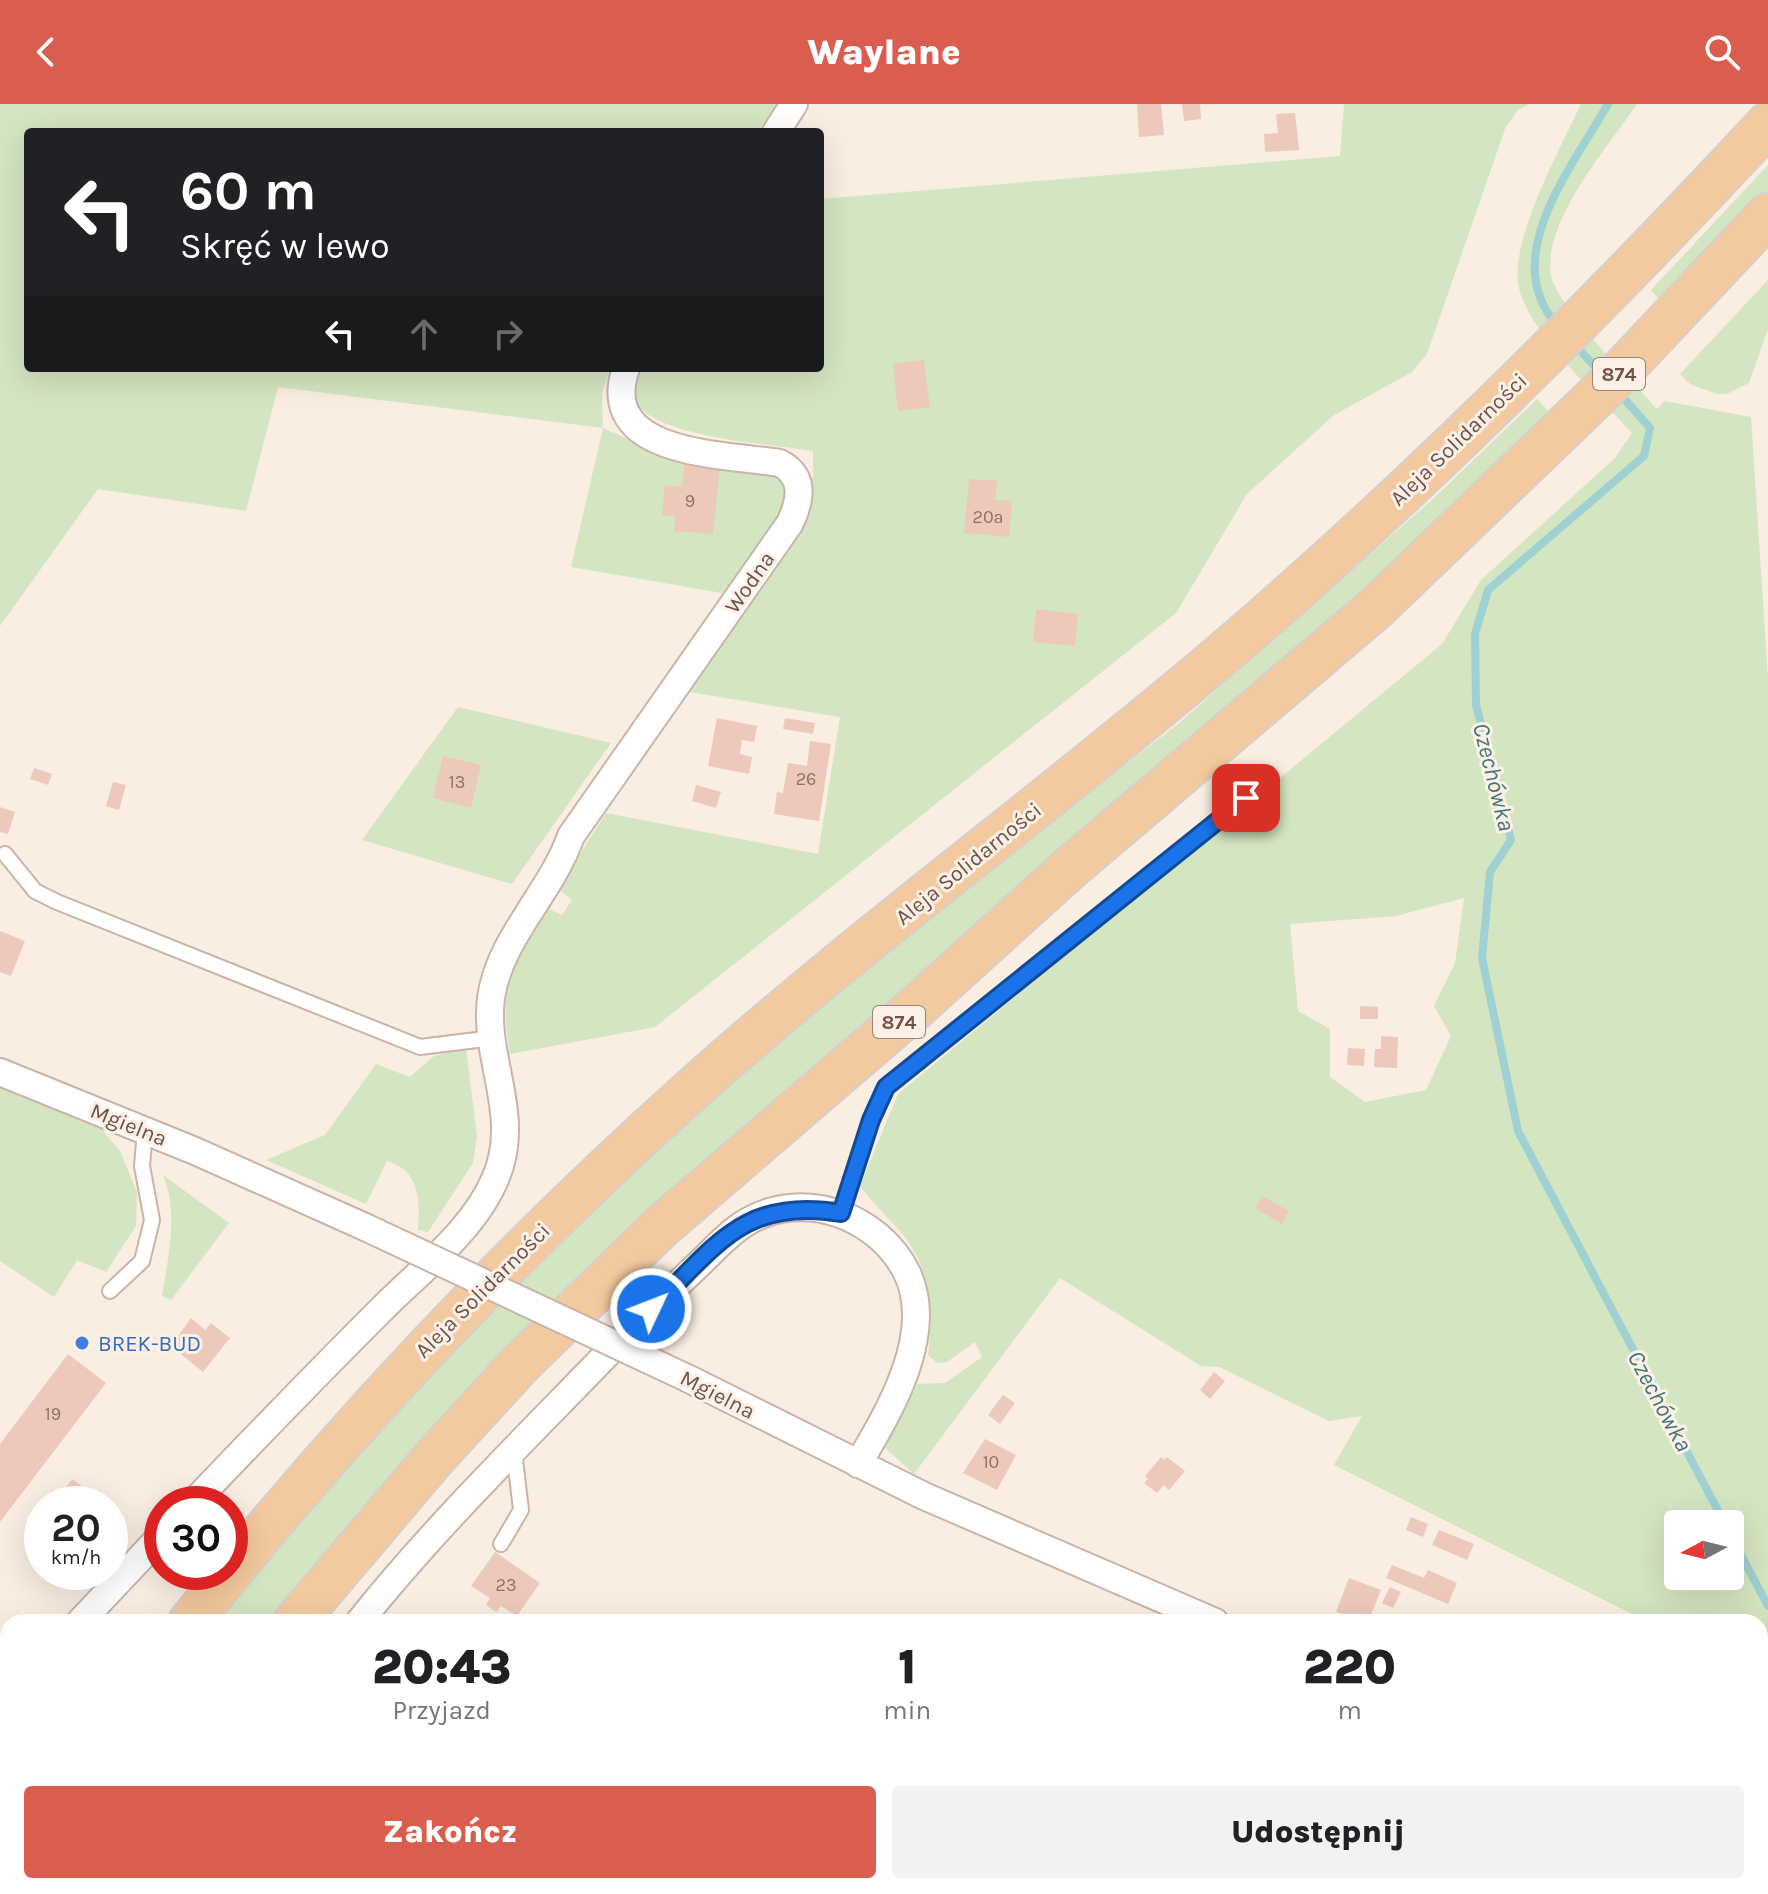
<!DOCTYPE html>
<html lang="pl">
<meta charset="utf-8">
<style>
:root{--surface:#fff;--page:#f2f2f2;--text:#202124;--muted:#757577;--accent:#d95e50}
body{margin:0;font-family:Karla,sans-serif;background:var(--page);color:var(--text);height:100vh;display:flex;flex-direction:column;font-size:30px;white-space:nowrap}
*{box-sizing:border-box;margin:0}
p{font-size:26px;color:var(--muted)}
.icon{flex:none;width:44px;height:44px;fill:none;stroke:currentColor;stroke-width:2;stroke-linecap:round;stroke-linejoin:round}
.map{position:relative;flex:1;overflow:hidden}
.drawer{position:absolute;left:0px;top:1510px;width:1768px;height:280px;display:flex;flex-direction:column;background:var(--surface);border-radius:24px 24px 0 0;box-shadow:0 8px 32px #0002}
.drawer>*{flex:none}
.top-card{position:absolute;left:24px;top:24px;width:800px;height:244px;border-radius:8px;box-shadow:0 8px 32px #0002;background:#202124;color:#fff;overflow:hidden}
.needle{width:52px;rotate:263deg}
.buttons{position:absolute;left:1664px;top:1406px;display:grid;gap:16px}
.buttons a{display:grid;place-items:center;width:80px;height:80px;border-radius:8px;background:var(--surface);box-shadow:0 8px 32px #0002;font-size:40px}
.speed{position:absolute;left:24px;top:1382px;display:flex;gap:16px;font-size:40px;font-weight:700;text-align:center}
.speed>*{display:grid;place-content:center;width:104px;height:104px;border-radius:50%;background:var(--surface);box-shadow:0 8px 32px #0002;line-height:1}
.speed small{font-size:20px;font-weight:400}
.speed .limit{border:12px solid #d22;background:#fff;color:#111}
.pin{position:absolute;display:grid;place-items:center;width:68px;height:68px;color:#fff;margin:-34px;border-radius:16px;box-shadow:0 4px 12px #0006}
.me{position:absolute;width:88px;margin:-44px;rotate:47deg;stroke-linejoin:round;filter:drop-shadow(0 0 6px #0008)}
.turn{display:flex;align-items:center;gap:28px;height:168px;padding:0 24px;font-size:36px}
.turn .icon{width:104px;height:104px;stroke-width:2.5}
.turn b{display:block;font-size:56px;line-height:68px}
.lanes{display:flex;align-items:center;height:76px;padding:0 24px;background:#0003;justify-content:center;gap:40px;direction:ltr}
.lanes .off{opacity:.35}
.eta{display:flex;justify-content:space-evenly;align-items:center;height:136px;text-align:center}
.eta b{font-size:48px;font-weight:800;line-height:56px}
.primary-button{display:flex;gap:16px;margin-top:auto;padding:16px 24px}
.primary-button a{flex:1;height:92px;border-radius:8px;background:var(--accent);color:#fff;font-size:32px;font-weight:800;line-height:92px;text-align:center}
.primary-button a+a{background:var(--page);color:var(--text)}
header{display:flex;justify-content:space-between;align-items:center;height:104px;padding:0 24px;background:var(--accent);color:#fff;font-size:36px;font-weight:800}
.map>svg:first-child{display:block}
.green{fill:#d4e5c1;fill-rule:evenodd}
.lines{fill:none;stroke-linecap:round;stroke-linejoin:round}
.stream{stroke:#9fd0d2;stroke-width:8}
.building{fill:#ecc9bb}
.service-casing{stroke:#c9b4aa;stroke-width:18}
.minor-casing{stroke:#c9b4aa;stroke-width:30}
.primary-casing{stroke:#d6cfcd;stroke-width:46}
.service{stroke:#fff;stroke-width:14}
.minor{stroke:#fff;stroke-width:26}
.primary{stroke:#f3c99f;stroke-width:42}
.minor-bridge-casing{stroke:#c9b4aa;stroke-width:30;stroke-linecap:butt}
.minor-bridge{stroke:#fff;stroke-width:26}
.route-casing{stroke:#114b97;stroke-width:20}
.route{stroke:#1a73e8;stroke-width:14}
.shop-dot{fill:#3f7fe0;stroke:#fdf1e7;stroke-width:3}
.labels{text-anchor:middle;stroke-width:6;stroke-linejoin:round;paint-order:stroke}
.number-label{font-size:18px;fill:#8e7067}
.shield{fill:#fdf1e7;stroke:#99827a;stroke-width:2}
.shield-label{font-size:20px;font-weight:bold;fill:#6e534b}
.street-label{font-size:22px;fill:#6e534b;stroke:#fdf1e7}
.shop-label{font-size:22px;fill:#366cbe;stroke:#fdf1e7;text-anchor:start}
.water-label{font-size:24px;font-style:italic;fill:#43777a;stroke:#fdf1e7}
</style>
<header><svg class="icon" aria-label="back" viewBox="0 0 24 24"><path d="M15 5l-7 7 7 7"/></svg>Waylane<svg class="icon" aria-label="search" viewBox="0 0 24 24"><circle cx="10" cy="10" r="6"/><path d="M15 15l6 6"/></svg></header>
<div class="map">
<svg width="1768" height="1790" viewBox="0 0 1768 1790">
<rect width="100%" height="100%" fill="#faede1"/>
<!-- green -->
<path class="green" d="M 0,0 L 777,0 L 758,28 L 28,28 L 28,264 L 610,264 L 602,289 L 603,324 L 631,336 L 770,358 L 791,386 L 791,398 L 728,490 L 571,463 L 603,324 L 278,283 L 246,407 L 98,385 L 0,522 Z
M 1344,0 L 1529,0 L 1517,7 L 1505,25 L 1427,250 L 1412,268 L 1334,311 L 1247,390 L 1176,509 L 655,923 L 510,950 C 498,880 511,863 547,804 L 562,811 L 572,796 L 558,785 L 606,709 L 818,750 L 840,613 L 690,588 L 805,404 L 813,372 L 813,347 C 772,340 659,334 636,299 C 629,289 630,275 634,264 L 820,264 L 820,95 L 1340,52 Z
M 1581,0 L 1637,0 C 1607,44 1543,117 1551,171 C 1557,204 1633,277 1657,305 L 1665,297 L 1751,313 L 1768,575 L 1768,1578 L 1760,1574 L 1760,1518 L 1648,1518 L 1334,1361 L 1362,1312 L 1329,1317 L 1219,1263 L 1201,1262 L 1060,1174 L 914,1370 L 882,1341 L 913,1280 L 945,1279 L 982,1253 L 975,1238 L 947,1258 L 937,1259 L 928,1251 C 934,1205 931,1162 898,1125 C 885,1110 872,1098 860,1082 L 898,990 L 1442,540 L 1481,476 L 1615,354 L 1632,329 C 1600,294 1523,224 1518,178 C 1512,132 1561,43 1581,0 ZM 1464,794 L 1455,859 L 1434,902 L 1451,932 L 1426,986 L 1365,998 L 1330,973 L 1330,925 L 1298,907 L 1290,820 L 1396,812 ZM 1678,1420 L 1730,1420 L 1730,1472 L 1678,1472 Z
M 1768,61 L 1768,94 L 1666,203 L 1651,186 Z
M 1768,176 L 1768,225 L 1749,279 L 1727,290 L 1717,290 L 1690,280 L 1680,270 Z
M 1537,295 L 1553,312 L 286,1498 L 271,1518 L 204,1518 L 276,1428 L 633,1059 L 948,795 L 1178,620 L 1435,393 Z
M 458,603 L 611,639 L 512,780 L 362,736 Z
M 466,944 L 477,1032 L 473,1059 L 428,1128 L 418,1126 C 420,1097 420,1066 387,1057 L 366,1100 L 266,1056 L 325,1031 L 376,960 L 410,973 L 434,952 Z
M 0,980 L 99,1022 L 120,1047 L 137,1088 L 136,1122 L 106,1168 L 77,1156 L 54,1193 L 0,1157 Z
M 163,1071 L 229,1119 L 171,1196 L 162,1192 C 168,1154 179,1108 163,1071 Z
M 1760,1779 L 1768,1783 L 1768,1790 L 1336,1790 L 1319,1782 L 1760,1782 Z
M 1005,1782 L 1088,1782 L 1083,1790 L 999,1790 Z"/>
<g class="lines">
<!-- stream -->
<path class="stream" d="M 1558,222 C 1496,155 1573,62 1608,0
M 1575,241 L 1601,269
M 1618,288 L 1650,324 L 1644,352 L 1488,486 L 1475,530 L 1476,601 L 1511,736 L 1490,768 L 1482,854 L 1518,1027 L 1725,1420
M 1730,1430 L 1768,1502"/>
</g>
<!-- building -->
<path class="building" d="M 1137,0 L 1161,0 L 1164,31 L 1139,33 Z
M 1182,0 L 1200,0 L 1201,15 L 1184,17 Z
M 1295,9 L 1299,46 L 1265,48 L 1264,30 L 1278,29 L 1276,10 Z
M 924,256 L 930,303 L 898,307 L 893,260 Z
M 684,359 L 720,363 L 713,430 L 674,427 L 675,412 L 662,411 L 665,381 L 682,383 Z
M 969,375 L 997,377 L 995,396 L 1012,397 L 1009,433 L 964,429 Z
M 1036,505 L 1078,510 L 1075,542 L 1033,538 Z
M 717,614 L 757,622 L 754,638 L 742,636 L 740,650 L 752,653 L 749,670 L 708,662 Z
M 785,614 L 815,619 L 813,630 L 783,625 Z
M 810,637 L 831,640 L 819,717 L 774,710 L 777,688 L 783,689 L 788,659 L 807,662 Z
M 443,652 L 481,661 L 471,704 L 433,694 Z
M 34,664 L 52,670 L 48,681 L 30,675 Z
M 113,678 L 126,681 L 119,706 L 106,702 Z
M 696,681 L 721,688 L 716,704 L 692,697 Z
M 0,703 L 15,708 L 8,730 L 0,728 Z
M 0,827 L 25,837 L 11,872 L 0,868 Z
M 1360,902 L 1378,903 L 1378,915 L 1360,915 Z
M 1381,932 L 1398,933 L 1397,964 L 1374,963 L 1375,945 L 1381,945 Z
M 1348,944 L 1365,945 L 1364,962 L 1347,961 Z
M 1262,1092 L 1289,1107 L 1282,1120 L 1255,1104 Z
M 191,1214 L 205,1226 L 211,1219 L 230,1234 L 203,1268 L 171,1242 Z
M 68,1250 L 106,1279 L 0,1418 L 0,1340 Z
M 1214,1268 L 1225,1277 L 1210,1295 L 1200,1286 Z
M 1003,1291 L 1015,1299 L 1000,1320 L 988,1311 Z
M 985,1335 L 1016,1351 L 997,1386 L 963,1369 Z
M 1161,1353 L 1164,1356 L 1167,1353 L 1185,1367 L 1169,1386 L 1164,1381 L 1157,1389 L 1144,1379 L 1148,1375 L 1145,1372 Z
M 72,1375 L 106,1400 L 53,1400 Z
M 1411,1413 L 1428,1420 L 1423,1433 L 1406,1426 Z
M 1439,1426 L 1474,1440 L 1467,1456 L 1432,1441 Z
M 495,1448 L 540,1479 L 517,1512 L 501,1502 L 497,1508 L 486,1501 L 490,1494 L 471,1482 Z
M 1392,1461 L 1424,1474 L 1428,1466 L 1457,1479 L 1448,1500 L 1386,1474 Z
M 1349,1474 L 1381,1486 L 1368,1518 L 1336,1508 Z
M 1390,1483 L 1401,1488 L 1393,1504 L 1382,1499 Z
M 1245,1782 L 1285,1782 L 1282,1790 L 1252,1790 L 1254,1786 Z"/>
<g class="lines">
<!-- service casing -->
<g class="service-casing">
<path id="service" d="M 5,750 L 35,787 L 57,798 L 420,943 L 493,934
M 841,1109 L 871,1016 L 886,983 L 1270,675
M 110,1187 L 142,1157 L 152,1116 L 142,1062 L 145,1027
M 501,1440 L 521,1406 L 514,1347"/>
</g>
<!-- minor casing -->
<g class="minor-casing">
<path id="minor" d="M 776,28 L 794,0
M 0,968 L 195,1047 L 365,1123
M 687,1274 L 924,1392 L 1215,1518
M 192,1400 C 253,1336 315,1272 378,1209 C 418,1168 474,1127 496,1073 C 522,1011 483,954 491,894 C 499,835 551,789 571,732 L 790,419 C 801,396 805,373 780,359 C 723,350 596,352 626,264
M 80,1518 L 162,1431
M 359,1518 C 435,1423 522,1338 606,1251 C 636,1221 666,1191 697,1162 C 713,1147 728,1129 747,1118 C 804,1084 879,1112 907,1169 C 936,1230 889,1308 858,1360
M 0,1620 L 8,1608
M 158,1790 L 163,1782
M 1109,1790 L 1114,1782"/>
</g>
<!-- primary casing -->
<g class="primary-casing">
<path id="primary" d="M 190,1518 C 341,1328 505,1154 685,992 C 856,838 1043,703 1218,554 C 1413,388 1594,207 1768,20
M 295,1518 L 434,1354 L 520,1260 L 662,1122 L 913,906 L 1070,764 L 1377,503 L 1604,285 L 1768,111
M 0,1782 L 8,1771
M 94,1790 L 99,1782"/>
</g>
<!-- service -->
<use href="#service" class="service"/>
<!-- minor -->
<use href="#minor" class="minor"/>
<!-- primary -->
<use href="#primary" class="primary"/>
<!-- minor-bridge casing -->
<g class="minor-bridge-casing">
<path id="minor-bridge" d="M 365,1123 L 687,1274"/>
</g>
<!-- minor-bridge -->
<use href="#minor-bridge" class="minor-bridge"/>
</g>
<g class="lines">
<!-- route casing -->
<g class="route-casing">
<path id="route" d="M 651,1205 C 715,1144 743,1092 841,1109 L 871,1016 L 886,983 L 1246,694"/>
</g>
<!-- route -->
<use href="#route" class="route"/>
</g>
<!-- markers -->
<circle class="shop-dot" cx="82" cy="1239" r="8"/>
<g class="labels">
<!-- number labels -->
<g class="number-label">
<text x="690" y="403">9</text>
<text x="988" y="419">20a</text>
<text x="806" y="681">26</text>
<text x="457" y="684">13</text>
<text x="53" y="1316">19</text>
<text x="991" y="1364">10</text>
<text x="506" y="1487">23</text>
</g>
<!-- shield labels -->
<g class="shield">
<rect x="1593" y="254" width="52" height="32" rx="6"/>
<rect x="873" y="902" width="52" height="32" rx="6"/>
</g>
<g class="shield-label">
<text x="1619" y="277">874</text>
<text x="899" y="925">874</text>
</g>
<!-- street labels -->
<g class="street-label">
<text transform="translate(1458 335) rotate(-44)" y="8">Aleja Solidarności</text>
<text transform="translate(749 478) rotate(-55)" y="8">Wodna</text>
<text transform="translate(968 759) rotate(-39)" y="8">Aleja Solidarności</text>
<text transform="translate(129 1020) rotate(22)" y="8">Mgielna</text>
<text transform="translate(482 1186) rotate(-45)" y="8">Aleja Solidarności</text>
<text transform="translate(718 1290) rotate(27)" y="8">Mgielna</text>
</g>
<!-- shop labels -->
<g class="shop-label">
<text x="98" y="1247">BREK-BUD</text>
</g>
<!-- water labels -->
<g class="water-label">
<text transform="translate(1494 673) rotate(76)" y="8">Czechówka</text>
<text transform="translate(1660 1297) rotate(62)" y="8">Czechówka</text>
</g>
</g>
</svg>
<div class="buttons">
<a><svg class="needle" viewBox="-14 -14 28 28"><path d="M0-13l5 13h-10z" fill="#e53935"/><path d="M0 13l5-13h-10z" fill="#757577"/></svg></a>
</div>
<div class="speed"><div>20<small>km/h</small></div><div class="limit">30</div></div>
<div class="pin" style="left:1246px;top:694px;background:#d93025"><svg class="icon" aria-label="arrive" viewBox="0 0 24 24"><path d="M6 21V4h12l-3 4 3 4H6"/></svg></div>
<svg class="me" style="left:651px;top:1205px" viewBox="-20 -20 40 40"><circle r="17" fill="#1a73e8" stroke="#fff" stroke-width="3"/><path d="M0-11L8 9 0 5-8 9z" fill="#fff"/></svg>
<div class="top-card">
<div class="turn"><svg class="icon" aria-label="left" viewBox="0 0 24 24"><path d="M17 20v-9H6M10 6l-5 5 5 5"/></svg><div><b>60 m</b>Skręć w lewo</div></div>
<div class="lanes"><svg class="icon" aria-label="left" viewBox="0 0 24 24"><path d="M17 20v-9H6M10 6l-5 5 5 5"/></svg><svg class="icon off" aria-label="ahead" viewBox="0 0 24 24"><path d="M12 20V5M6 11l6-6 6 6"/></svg><svg class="icon off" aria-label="right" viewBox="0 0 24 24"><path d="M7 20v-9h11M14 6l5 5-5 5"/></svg></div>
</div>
<section class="drawer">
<div class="eta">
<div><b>20:43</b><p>Przyjazd</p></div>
<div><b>1</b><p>min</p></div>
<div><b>220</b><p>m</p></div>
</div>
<div class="primary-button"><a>Zakończ</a><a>Udostępnij</a></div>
</section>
</div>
